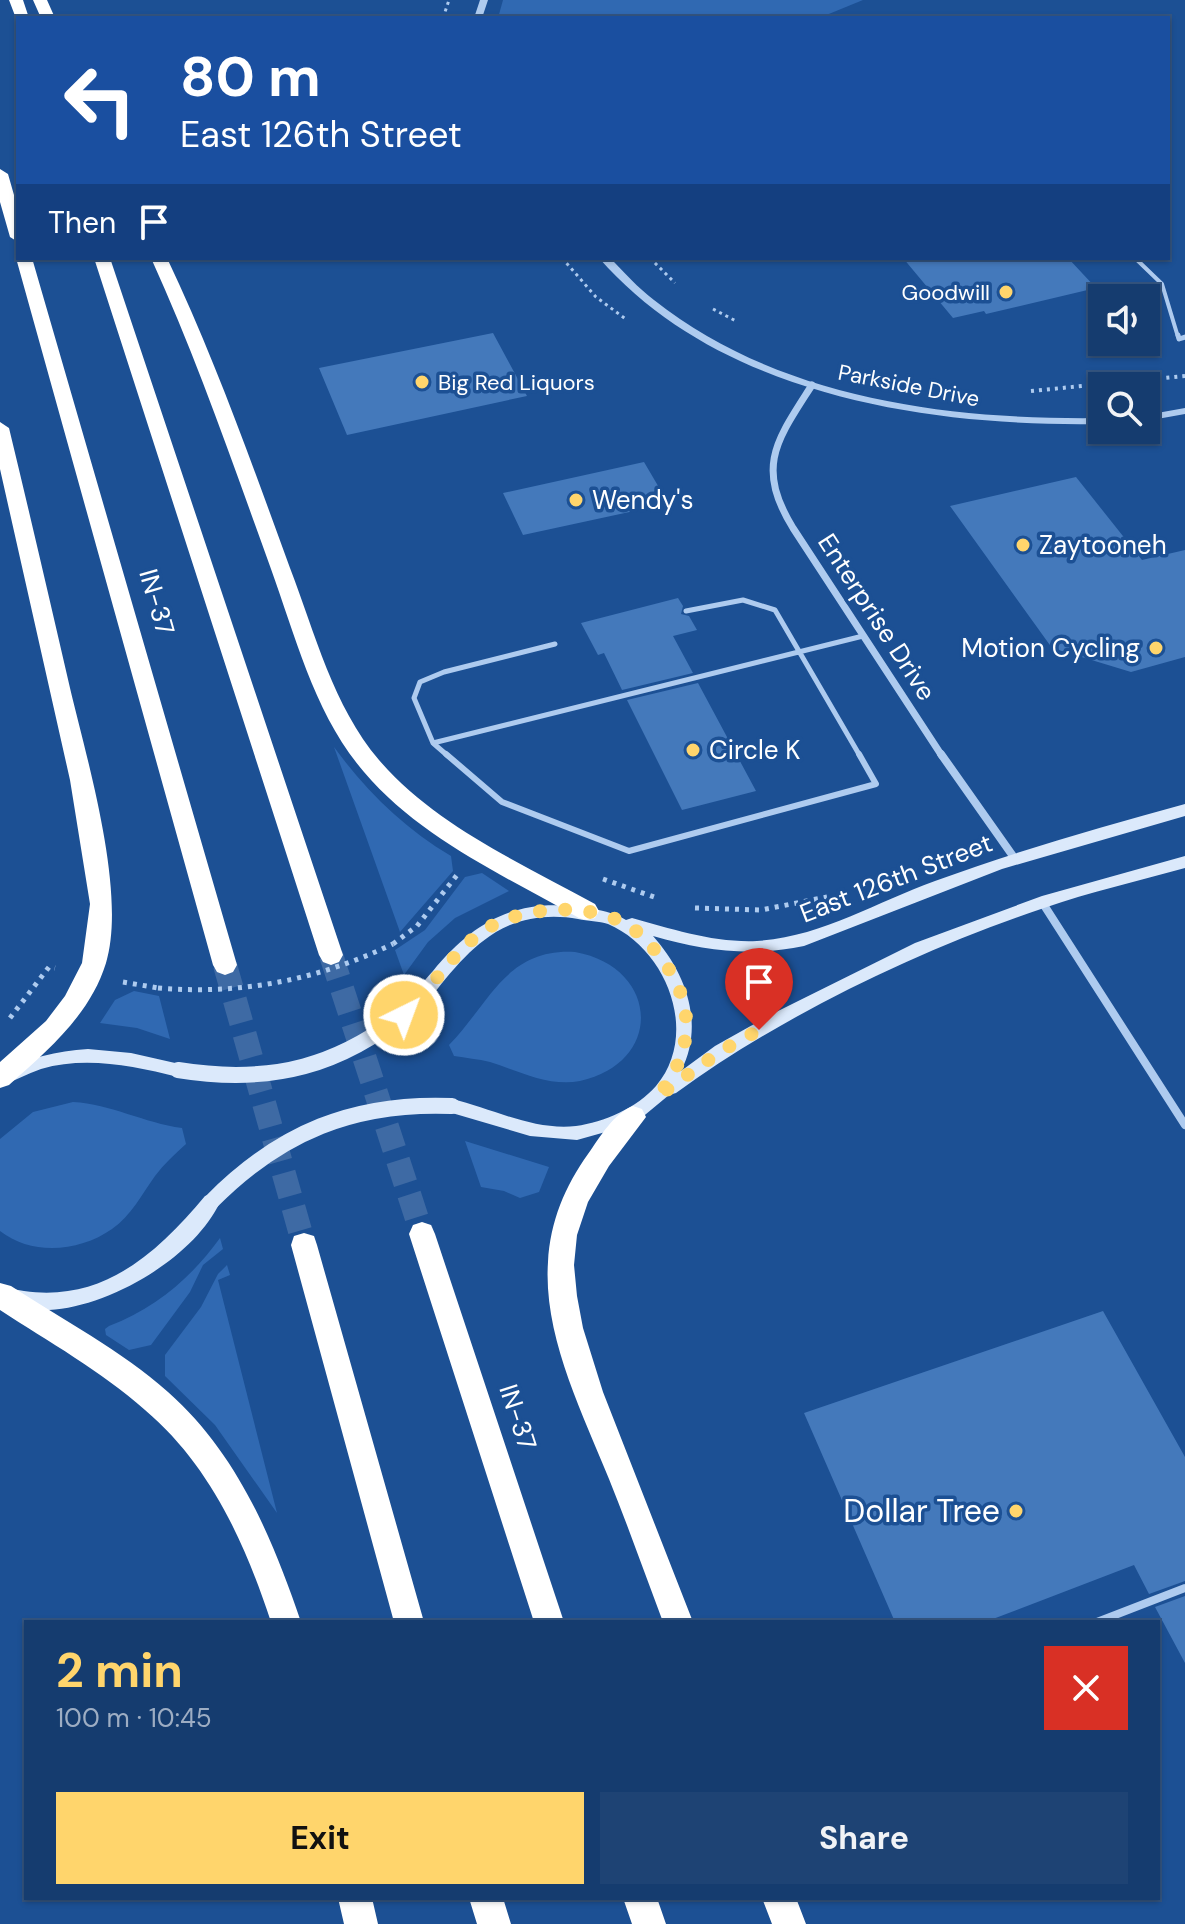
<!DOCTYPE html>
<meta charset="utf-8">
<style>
:root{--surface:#153c6f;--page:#1e4374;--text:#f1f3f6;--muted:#9dadc3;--line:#345682;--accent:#ffd56c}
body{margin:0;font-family:"DM Sans",sans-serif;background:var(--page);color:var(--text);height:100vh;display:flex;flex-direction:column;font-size:30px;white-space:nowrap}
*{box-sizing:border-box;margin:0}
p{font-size:26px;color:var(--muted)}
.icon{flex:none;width:44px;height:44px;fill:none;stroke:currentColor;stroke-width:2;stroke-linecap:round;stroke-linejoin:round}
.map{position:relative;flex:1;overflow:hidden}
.side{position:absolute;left:24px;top:1620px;width:1136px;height:280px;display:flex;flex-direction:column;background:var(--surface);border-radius:0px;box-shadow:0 2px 6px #0004,0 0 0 2px var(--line)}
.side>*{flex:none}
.banner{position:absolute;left:16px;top:16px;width:1154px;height:244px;border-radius:0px;box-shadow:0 2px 6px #0004,0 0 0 2px var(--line);background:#1a4fa0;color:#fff;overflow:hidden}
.fabs{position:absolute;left:1088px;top:284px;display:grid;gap:16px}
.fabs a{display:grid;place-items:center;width:72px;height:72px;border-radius:0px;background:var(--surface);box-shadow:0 2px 6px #0004,0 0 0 2px var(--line);font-size:40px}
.pin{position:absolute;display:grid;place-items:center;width:68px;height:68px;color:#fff;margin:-82px -34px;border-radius:50% 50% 50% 0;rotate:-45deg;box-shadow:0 0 8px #0007}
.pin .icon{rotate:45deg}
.me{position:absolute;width:88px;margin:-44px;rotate:42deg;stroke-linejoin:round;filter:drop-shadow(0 0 6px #0008)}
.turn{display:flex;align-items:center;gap:28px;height:168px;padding:0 32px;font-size:36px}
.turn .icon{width:104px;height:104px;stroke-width:2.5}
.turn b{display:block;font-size:56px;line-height:68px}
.then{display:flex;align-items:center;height:76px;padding:0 32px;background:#0003;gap:16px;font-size:30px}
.round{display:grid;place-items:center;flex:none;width:84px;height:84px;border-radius:0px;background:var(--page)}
.summary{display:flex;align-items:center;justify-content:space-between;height:136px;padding:0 32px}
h1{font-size:48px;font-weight:700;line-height:60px;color:var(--accent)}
.primary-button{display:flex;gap:16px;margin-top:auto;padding:16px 32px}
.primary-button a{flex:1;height:92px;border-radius:0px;background:var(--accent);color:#111;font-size:32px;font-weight:700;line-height:92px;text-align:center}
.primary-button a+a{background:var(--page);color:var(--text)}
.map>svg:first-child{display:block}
.green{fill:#3069b2}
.building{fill:#4479bb}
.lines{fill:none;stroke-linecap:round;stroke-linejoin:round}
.motorway-tunnel{stroke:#3e6aa4;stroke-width:24;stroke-dasharray:24 12;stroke-linecap:butt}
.path-far2{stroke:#aecbef;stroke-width:3;stroke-dasharray:3 4;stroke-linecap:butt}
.path-far1{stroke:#aecbef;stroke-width:4;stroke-dasharray:3 5;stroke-linecap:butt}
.path{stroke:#aecbef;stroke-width:5;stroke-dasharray:4 6;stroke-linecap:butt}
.service-far3{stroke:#aecbef;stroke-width:4}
.service-far2{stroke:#aecbef;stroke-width:5}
.service-far1{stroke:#aecbef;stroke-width:6}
.service{stroke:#aecbef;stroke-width:8}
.minor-far1{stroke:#aecbef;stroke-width:7}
.minor{stroke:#aecbef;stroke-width:8}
.tertiary{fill:#aecbef;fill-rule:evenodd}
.secondary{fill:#dbe9fb;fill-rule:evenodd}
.motorway{fill:#fff;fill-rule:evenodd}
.path-bridge{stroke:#aecbef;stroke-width:5;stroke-dasharray:4 6;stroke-linecap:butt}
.secondary-bridge{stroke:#dbe9fb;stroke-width:16}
.route{stroke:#ffd56c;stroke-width:14;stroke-dasharray:0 25.2}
.poi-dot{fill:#ffd56c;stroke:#1c5094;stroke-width:3}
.labels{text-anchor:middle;stroke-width:7;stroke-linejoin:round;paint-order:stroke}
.far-poi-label{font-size:22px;fill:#fff;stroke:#1c5094;text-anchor:end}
.far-street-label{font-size:22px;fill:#fff;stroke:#1c5094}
.poi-label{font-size:26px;fill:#fff;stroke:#1c5094;text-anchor:start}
.street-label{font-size:26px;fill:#fff;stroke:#1c5094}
.near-poi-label{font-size:32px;fill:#fff;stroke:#1c5094;text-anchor:end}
</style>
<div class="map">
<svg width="1185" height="1924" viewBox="0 0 1185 1924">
<rect width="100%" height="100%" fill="#1c5094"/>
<!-- green -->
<path class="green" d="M 503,0 L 863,0 L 819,18 L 498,18 Z
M 334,747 C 366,791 404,828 451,856 L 453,871 L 400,932 Z
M 482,873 L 509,891 L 455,918 L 428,942 L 404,975 L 395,950 L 425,930 L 465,877 Z
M 575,952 C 659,967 665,1062 580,1081 C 549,1087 519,1071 490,1062 C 478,1059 466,1058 454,1056 L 449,1045 C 490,1003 506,948 575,952 Z
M 134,991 L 159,996 L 170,1039 L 137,1028 L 100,1023 L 115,1000 Z
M 73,1102 C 111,1104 144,1123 182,1128 L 186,1144 C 175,1154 164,1164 155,1176 C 142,1194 131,1216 112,1229 C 79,1252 32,1256 0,1231 L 0,1139 L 33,1112 Z
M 465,1141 L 549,1167 L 539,1192 L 520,1198 L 504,1191 L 481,1187 Z
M 220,1238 L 223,1249 L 203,1265 L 190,1292 L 151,1345 L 129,1350 L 106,1335 L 105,1329 L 109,1326 C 156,1308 191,1278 220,1238 Z
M 227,1265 L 230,1275 L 218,1280 L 277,1513 L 215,1425 L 165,1376 L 165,1355 L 201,1307 L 218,1274 Z"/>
<!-- building -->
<path class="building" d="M 903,258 L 1068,258 L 1096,288 L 986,314 L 984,311 L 953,318 Z
M 493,333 L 527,396 L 347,435 L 319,368 Z
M 644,462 L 664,496 L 630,503 L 634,511 L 523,535 L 503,493 Z
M 1076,477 L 1142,560 L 1185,550 L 1185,657 L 1131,672 L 1052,648 L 950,506 Z
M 678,598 L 683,606 L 681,614 L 689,616 L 697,630 L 673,636 L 693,673 L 622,690 L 604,653 L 598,655 L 581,623 Z
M 698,683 L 756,791 L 682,810 L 627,700 Z
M 1103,1311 L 1185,1457 L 1185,1581 L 1149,1594 L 1134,1565 L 985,1622 L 895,1622 L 804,1413 Z
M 1185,1596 L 1185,1663 L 1155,1607 Z"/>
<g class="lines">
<!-- motorway-tunnel -->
<path class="motorway-tunnel" d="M 331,955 L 422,1234
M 225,965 L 304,1245"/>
<!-- path-far2 -->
<path class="path-far2" d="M 443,18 L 449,0
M 562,258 L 596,297 L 627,320
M 650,258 L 675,283
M 713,309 L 736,321"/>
<!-- path-far1 -->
<path class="path-far1" d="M 1031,391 L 1185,376"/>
<!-- path -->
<path class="path" d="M 603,879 L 654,897
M 695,908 L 761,910 L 827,897
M 393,944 L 417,926 L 457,875
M 123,982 L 158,988
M 10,1018 L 49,967 L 55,968"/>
<!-- service-far3 -->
<path class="service-far3" d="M 1135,258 L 1162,284 L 1178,337"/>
<!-- service-far2 -->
<path class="service-far2" d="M 1178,335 L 1179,339 L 1185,337
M 686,611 L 743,600 L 775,610 L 860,756
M 433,743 L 863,636
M 448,756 L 433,743 L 414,698 L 420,682 L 444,672 L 555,644"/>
<!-- service-far1 -->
<path class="service-far1" d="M 446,754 L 502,802 L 629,851 L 876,784 L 859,754"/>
<!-- service -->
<path class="service" d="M 1097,1622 L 1185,1588"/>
<!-- minor-far1 -->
<path class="minor-far1" d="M 812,385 C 777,440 755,466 793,528 L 942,756"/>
<!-- minor -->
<path class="minor" d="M 941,754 L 1015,859
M 1042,902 L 1185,1125"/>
<!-- tertiary -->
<path class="tertiary" d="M 480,0 L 488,0 L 482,18 L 474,18 Z
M 599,258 L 610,258 C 624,272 638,288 654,300 C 779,399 948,420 1102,418 L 1102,424 C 928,427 720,396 599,258 Z
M 1185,408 L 1185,414 L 1146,421 L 1146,415 Z"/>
<!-- secondary -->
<path class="secondary" d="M 1185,804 L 1185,816 L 1002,869 L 804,946 C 751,957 705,951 653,936 C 686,973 705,1024 681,1071 L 715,1046 L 772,1014 L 915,943 L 1042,896 L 1185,856 L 1185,868 C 1138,881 1090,892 1044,908 C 919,950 783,1015 676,1093 L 669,1095 L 634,1124 L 577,1140 L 530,1136 L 452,1113 L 446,1111 L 444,1106 L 446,1101 L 452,1099 C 491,1108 534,1131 576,1126 C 604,1122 637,1108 656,1086 C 700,1034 667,949 608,924 C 599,921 588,921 578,919 C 551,914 521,917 496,932 C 465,951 443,982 421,1010 L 409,1010 L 407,1005 C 414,993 424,981 433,971 C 475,920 519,897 585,908 C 600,910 613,912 626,920 L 632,918 C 672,929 714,943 757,941 C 821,937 876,902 935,881 C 1017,851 1101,827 1185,804 Z
M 88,1049 L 131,1053 L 184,1065 L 186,1070 L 184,1075 L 178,1077 C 133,1066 86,1056 41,1069 C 27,1074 14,1081 0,1086 L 0,1071 C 29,1058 56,1051 88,1049 Z
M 211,1194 L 217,1196 L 220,1202 C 194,1258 109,1307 49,1310 C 32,1311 16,1307 0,1302 L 0,1286 C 91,1311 150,1262 205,1196 Z"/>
<!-- motorway -->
<path class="motorway" d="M 9,0 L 23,0 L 29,18 L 18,18 L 17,21 Z
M 33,0 L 47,0 L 55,18 L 41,18 Z
M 0,169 L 8,174 L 18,209 L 18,242 L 10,237 L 0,202 Z
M 18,255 L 18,258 L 32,258 L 237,965 L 233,972 L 225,975 L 217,972 L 213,965 L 16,258 Z
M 94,258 L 110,258 L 343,955 L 339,962 L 331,965 L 323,962 L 319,955 Z
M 151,258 L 167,258 C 215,359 252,464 290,568 C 315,633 333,706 379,760 C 436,826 521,863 595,904 L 599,911 L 595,918 L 587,920 L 579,918 C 505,876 420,838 364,772 C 315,715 296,638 271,569 C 233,464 197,359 151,258 Z
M 0,422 L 9,428 C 30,515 50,601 70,688 C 87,760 127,893 106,963 C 90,1015 48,1050 9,1085 L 0,1088 L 0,1062 L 46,1021 L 65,996 L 82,963 L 90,904 L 70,780 L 0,469 Z
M 633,1106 L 642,1109 L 646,1117 L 609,1166 L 588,1202 L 577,1235 L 574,1265 L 577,1296 L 583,1328 L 603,1392 L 693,1622 L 663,1622 C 645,1574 628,1526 609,1479 C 582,1412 543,1336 548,1262 C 550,1222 565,1186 588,1154 C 599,1138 614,1113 633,1106 Z
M 422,1222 L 431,1225 L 435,1234 L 564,1622 L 534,1622 L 409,1234 L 413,1225 Z
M 304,1233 L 314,1236 L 317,1245 L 424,1622 L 394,1622 L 291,1245 L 294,1236 Z
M 0,1283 L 11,1286 C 63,1320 121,1350 168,1392 C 237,1453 272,1537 301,1622 L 271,1622 C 245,1543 210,1465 145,1410 C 101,1371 49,1342 0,1310 Z
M 338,1898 L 372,1898 L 378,1924 L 344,1924 Z
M 469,1898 L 503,1898 L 511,1924 L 477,1924 Z
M 623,1898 L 657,1898 L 666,1924 L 632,1924 Z
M 762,1898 L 796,1898 L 806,1924 L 772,1924 Z"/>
<!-- path-bridge -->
<path class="path-bridge" d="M 158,988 C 242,995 317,980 393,944"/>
<!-- secondary-bridge -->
<path class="secondary-bridge" d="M 178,1070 C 271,1085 342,1067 415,1005
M 211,1202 C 280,1132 354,1102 452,1106"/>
</g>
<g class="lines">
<!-- route -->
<path class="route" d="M 404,1015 C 435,986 456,944 495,924 C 531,907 584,904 620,921 C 635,928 647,940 657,953 C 696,1000 696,1050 657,1097 L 721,1051 L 759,1030"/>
</g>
<!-- markers -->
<g class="poi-dot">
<circle cx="1006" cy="292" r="8"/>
<circle cx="422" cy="382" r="8"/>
<circle cx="576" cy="500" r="8"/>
<circle cx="1023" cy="545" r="8"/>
<circle cx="1156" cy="648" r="8"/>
<circle cx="693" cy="750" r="8"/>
<circle cx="1016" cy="1511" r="8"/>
</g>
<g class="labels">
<!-- far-poi labels -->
<g class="far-poi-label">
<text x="990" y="300">Goodwill</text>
<text x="438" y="390" text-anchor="start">Big Red Liquors</text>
</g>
<!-- far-street labels -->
<g class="far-street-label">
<text transform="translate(909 385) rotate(11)" y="8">Parkside Drive</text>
</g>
<!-- poi labels -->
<g class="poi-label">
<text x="592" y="509">Wendy's</text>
<text x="1039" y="554">Zaytooneh</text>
<text x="1140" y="657" text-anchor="end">Motion Cycling</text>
<text x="709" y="759">Circle K</text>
</g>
<!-- street labels -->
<g class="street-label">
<text transform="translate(157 602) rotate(74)" y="9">IN-37</text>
<text transform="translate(877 617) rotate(57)" y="9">Enterprise Drive</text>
<text transform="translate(896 878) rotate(-21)" y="9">East 126th Street</text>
<text transform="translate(518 1417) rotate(72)" y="9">IN-37</text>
</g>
<!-- near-poi labels -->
<g class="near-poi-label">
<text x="1000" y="1522">Dollar Tree</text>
</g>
</g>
</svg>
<div class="fabs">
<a><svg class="icon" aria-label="sound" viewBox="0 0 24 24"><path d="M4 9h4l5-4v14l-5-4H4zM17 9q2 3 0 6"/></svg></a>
<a><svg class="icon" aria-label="search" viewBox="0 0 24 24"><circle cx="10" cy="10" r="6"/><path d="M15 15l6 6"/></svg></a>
</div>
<div class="pin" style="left:759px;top:1030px;background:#d93025"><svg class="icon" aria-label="arrive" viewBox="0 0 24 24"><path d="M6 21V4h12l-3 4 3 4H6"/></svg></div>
<svg class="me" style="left:404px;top:1015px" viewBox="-20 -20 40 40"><circle r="17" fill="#ffd56c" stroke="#fff" stroke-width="3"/><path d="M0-11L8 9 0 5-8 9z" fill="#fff"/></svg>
<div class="banner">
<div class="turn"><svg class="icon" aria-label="left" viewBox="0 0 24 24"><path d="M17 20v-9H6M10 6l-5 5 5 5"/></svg><div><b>80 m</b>East 126th Street</div></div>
<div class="then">Then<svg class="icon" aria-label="arrive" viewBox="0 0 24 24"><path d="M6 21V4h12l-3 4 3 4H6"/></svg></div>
</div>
<section class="side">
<div class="summary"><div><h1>2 min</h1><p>100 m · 10:45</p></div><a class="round" style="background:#d93025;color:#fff"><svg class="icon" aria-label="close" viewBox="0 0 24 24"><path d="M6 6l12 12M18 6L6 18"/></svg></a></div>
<div class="primary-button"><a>Exit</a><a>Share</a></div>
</section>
</div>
